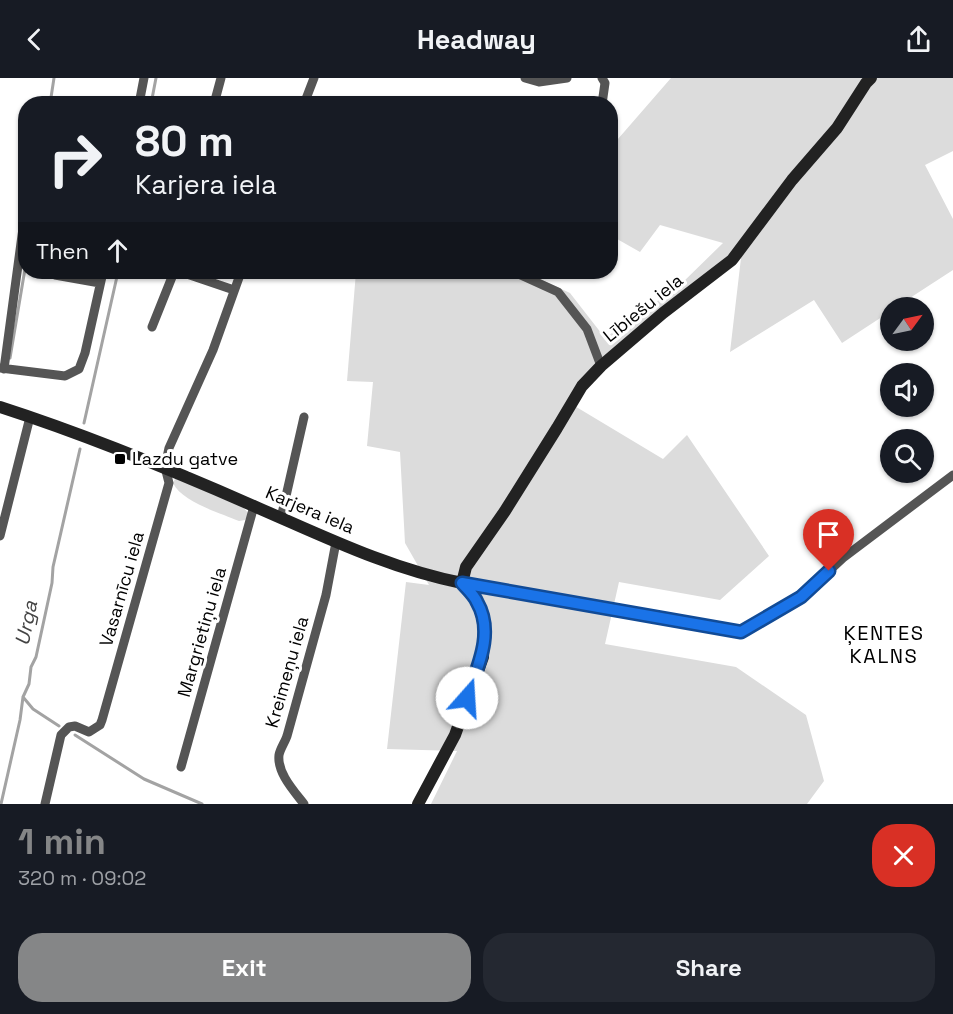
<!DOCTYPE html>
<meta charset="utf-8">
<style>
:root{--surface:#171b24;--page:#242831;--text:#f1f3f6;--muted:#9ea1a6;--accent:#858687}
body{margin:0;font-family:"Space Grotesk",sans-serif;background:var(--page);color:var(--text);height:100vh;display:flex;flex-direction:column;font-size:22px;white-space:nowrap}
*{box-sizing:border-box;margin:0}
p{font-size:20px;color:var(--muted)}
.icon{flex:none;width:33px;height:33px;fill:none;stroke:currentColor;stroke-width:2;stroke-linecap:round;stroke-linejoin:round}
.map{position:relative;height:726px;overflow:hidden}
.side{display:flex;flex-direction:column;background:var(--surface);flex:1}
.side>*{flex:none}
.guide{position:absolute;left:18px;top:18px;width:600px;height:183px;border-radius:24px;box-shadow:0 2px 4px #0004;background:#171b24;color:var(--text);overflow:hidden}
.needle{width:39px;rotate:57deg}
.fabs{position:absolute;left:880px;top:219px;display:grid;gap:12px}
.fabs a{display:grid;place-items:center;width:54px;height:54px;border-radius:50%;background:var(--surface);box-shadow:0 2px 4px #0004;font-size:30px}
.pin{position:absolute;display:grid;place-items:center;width:51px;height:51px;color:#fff;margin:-62px -26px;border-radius:50% 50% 50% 0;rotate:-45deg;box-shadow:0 0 6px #0007}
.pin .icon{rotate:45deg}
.me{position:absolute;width:66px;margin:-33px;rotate:19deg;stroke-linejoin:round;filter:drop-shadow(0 0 4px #0008)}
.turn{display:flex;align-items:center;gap:21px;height:126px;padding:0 18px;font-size:27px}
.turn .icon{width:78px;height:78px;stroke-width:2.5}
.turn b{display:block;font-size:42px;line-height:51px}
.then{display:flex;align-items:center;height:57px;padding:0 18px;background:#0003;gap:12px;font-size:22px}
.round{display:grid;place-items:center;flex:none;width:63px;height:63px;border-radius:24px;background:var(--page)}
.overview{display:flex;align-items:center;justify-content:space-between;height:102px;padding:0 18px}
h1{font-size:36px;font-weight:700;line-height:45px;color:var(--accent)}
.cta{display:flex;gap:12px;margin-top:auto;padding:12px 18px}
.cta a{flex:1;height:69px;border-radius:24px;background:var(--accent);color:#fff;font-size:24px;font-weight:700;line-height:69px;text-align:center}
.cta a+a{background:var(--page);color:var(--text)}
header{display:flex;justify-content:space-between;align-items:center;height:78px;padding:0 18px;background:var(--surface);font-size:27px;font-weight:700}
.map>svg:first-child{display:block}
.green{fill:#dcdcdc}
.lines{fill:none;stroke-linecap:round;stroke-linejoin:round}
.stream{stroke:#a3a3a3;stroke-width:3}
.street{stroke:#555;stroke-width:9}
.secondary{stroke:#222;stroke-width:12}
.route-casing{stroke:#114b97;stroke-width:15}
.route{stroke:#1a73e8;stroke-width:10}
.poi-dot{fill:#000;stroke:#fff;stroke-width:2}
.labels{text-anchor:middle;stroke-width:6;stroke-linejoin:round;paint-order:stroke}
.street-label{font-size:18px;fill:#000;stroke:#fff}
.poi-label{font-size:18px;fill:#000;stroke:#fff;text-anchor:start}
.water-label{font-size:20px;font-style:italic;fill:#444;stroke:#fff}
.neighbourhood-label{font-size:20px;letter-spacing:1.5px;fill:#000;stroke:#fff}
</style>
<header><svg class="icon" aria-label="back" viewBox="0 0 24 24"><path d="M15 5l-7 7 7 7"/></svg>Headway<svg class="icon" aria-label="share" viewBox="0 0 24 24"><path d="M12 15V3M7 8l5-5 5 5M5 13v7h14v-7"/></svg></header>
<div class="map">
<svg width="953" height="726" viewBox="0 0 953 726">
<rect width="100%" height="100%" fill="#fff"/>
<!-- green -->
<path class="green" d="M 671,0 L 953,0 L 953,73 L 925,87 L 953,141 L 953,192 L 896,229 L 891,230 L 891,233 L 842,265 L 814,222 L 730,274 L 741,180 L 675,220 L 568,324 L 663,381 L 687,357 L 769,478 L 720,522 L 619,504 L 605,566 L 736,589 L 806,637 L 824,703 L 807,726 L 431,726 L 457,673 L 387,671 L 406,504 L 429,507 L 405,465 L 400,374 L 367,368 L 373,304 L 347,303 L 356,194 L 525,194 L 570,215 L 605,260 L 680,207 L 723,165 L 660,147 L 640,174 L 610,157 L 611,69 Z
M 175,401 L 177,401 L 242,428 L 249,436 L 245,442 L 239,443 C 220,435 182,424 173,405 Z"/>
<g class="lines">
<!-- stream -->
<path class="stream" d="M 50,26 L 54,0
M 151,26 L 156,0
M 10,280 L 26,185
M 84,345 L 118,194
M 23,619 L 33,631 L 59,648
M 75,657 L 144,701 L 202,726
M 1,726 L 20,642 L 23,619 L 29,606 L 31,589 L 36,579 L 52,505 L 53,489 L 80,371"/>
<!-- street -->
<path class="street" d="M 525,0 L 539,4 L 567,0
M 139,26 L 144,0
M 214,26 L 221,0
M 304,26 L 314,0
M 602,26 L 605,5 L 602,0
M 181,194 L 234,212
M 514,194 L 558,214 L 587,251 L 601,288
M 55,197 L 100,205
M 152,249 L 174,194
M 0,290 L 65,298 L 79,291 L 85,275 L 103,194
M 4,291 L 26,128
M 281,440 L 304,339
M 0,458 L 30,339
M 462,505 L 741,554 L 801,519 L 843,480 L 953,397
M 181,689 L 254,428
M 45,726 L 61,657 L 69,649 L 75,648 L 89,654 L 100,647 L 102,642 L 169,405 L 165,389 L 169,370 L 213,272 L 241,194
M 304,726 C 294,713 277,695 279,677 C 280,671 285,664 287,658 L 326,517 L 336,464"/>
<!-- secondary -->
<path class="secondary" d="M 0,329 C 87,357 172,392 256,429 C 323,458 390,491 462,505
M 462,505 L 466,489 L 505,433 L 557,350 L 582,308 L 601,288 L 663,235 L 732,182 L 792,102 L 837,50 L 866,5 L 871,0
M 418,726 L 455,657 L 483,579 L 484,547 L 478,524 L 462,505"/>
</g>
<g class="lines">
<!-- route casing -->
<g class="route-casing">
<path id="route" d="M 467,620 C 477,590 495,555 477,524 C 474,517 467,511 462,505 L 741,554 L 801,519 L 829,493"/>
</g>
<!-- route -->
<use href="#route" class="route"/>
</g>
<!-- markers -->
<rect class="poi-dot" x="114" y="375" width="12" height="12" rx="3"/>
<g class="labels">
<!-- street labels -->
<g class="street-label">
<text transform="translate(643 230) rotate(-39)" y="6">Lībiešu iela</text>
<text transform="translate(310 432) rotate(23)" y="6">Karjera iela</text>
<text transform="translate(122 511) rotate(-74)" y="6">Vasarnīcu iela</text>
<text transform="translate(202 554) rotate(-74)" y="6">Margrietiņu iela</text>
<text transform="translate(287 594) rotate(-74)" y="6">Kreimeņu iela</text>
</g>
<!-- poi labels -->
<g class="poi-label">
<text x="132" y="387">Lazdu gatve</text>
</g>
<!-- water labels -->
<g class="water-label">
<text transform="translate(26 545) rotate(-78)" y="7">Urga</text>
</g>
<!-- neighbourhood labels -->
<g class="neighbourhood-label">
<text x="884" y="562">ĶENTES<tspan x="884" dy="23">KALNS</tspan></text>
</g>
</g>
</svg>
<div class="fabs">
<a><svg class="needle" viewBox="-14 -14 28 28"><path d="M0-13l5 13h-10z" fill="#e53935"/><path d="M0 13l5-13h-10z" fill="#9ea1a6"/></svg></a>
<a><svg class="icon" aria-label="sound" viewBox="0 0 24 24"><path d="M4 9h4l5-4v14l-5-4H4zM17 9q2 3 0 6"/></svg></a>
<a><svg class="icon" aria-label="search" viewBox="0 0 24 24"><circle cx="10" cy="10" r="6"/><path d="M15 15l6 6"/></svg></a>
</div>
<div class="pin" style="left:829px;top:493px;background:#d93025"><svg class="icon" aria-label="arrive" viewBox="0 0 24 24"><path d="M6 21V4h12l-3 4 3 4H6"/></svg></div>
<svg class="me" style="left:467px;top:620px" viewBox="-20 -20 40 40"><circle r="19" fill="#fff"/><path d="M0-13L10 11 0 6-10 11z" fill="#1a73e8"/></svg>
<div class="guide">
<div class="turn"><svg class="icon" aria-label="right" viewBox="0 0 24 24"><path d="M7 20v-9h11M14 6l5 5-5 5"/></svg><div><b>80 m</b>Karjera iela</div></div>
<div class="then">Then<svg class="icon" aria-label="ahead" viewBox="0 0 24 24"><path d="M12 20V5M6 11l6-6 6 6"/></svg></div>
</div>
</div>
<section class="side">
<div class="overview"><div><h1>1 min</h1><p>320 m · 09:02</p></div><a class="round" style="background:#d93025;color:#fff"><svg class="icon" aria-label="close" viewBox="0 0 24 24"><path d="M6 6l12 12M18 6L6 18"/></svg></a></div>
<div class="cta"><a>Exit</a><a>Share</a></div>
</section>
